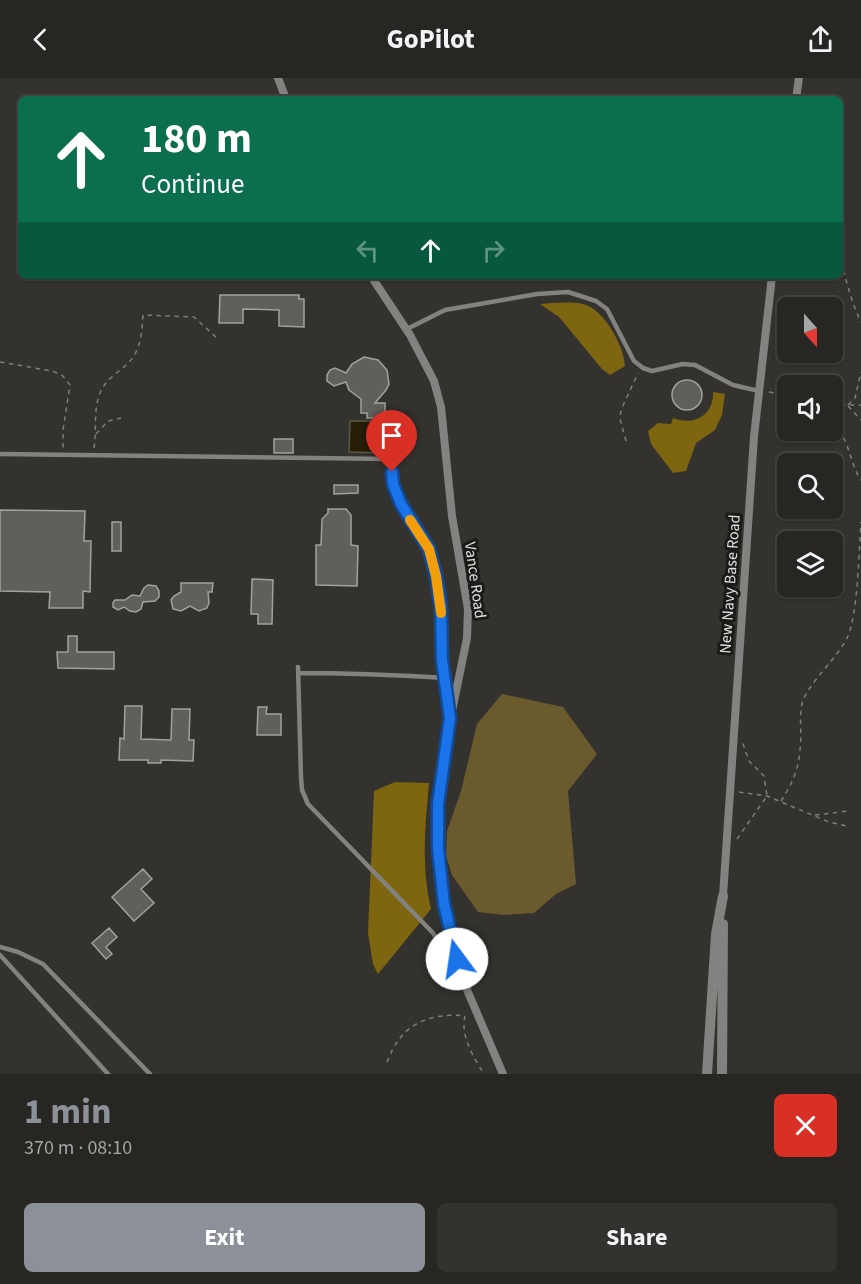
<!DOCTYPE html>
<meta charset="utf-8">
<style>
:root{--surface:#272622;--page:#33322f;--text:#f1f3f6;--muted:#a4a5a5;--line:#434340;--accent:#8c9099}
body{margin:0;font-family:"Source Sans 3",sans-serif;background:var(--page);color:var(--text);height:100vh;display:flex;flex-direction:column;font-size:22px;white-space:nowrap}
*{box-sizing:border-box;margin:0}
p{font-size:20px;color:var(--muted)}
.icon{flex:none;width:33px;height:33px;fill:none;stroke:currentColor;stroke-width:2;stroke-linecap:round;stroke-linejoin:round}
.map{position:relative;height:996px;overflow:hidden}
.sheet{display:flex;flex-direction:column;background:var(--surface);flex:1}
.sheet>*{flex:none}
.banner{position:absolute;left:18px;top:18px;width:825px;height:183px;border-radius:9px;box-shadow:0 2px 4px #0004,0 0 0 2px var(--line);background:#0b6e4f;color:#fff;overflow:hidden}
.needle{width:39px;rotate:159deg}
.fabs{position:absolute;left:777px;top:219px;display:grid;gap:12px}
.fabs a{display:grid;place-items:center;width:66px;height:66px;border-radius:9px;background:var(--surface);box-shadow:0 2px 4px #0004,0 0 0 2px var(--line);font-size:30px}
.pin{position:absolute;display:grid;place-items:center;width:51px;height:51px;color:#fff;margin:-62px -26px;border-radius:50% 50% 50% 0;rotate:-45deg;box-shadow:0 0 6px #0007}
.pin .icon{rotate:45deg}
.me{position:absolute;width:66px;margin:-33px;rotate:346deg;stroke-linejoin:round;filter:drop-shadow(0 0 4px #0008)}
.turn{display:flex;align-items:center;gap:21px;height:126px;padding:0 24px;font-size:27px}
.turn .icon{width:78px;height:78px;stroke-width:2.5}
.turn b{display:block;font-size:42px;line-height:51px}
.lanes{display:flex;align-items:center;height:57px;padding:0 24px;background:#0003;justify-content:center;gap:30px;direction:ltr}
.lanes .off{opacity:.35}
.round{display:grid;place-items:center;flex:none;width:63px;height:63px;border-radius:9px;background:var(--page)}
.head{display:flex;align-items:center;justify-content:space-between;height:102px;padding:0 24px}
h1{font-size:36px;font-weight:700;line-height:45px;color:var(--accent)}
.cta{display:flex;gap:12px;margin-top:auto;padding:12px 24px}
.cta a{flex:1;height:69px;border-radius:9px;background:var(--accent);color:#fff;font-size:24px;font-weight:700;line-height:69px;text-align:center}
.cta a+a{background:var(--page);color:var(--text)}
header{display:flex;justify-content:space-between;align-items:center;height:78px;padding:0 24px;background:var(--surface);font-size:27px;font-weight:700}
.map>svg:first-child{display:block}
.green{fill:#6a5a2e}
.forest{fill:#7e650f}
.water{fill:#261e06;stroke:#5e5847;stroke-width:1.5}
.building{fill:#615f5b;stroke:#a2a19c;stroke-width:1.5}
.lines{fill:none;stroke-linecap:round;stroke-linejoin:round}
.path{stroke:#7f7e7b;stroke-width:1.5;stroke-dasharray:4.5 4.5;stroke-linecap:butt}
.service{stroke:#838280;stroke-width:4.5}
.minor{stroke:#838280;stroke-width:8}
.tertiary{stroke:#838280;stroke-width:10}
.route-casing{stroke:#114b97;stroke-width:15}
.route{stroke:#1a73e8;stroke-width:10}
.slow{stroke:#f59e0b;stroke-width:10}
.labels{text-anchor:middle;stroke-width:6;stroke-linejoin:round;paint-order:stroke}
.street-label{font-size:16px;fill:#e1e0de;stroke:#1b1a18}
</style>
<header><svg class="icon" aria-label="back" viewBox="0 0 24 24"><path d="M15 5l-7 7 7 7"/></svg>GoPilot<svg class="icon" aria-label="share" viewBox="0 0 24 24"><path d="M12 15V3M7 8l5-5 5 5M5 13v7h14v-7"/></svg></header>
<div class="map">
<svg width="861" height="996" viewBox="0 0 861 996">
<rect width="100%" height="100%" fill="#34322e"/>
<!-- green -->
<path class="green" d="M 502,616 L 563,629 L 597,676 L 568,713 L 576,806 L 556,816 L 534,835 L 503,837 L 478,834 L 452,797 L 446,778 L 447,753 L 461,713 L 477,646 Z"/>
<!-- forest -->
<path class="forest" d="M 540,226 C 553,225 570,223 583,226 C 604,231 624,268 625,288 L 610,297 L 602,291 L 559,239 Z
M 713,314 L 725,316 L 722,337 L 715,352 L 696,365 L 686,393 L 673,395 L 651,366 L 648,353 L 658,345 L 671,346 L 673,340 C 693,348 714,338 713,314 Z
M 395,704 L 429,705 C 425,749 421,787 431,831 L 378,896 L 373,886 L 368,855 L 374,713 Z"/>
<!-- water -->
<path class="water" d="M 350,343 L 387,343 L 386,375 L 349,374 Z"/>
<!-- building -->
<path class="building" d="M 220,217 L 299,217 L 299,221 L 304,221 L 304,249 L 279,248 L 279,232 L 243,231 L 243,245 L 219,245 Z
M 364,279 L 378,282 L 387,292 L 389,306 L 386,312 L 375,325 L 385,325 L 385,340 L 367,340 L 367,335 L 361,335 L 361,321 L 349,312 L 346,304 L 334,308 L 327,303 L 327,297 L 330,292 L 335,290 L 346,295 L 352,286 Z
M672 317a15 15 0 1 1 30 0a15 15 0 1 1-30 0Z
M 274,361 L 293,361 L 293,375 L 274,375 Z
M 334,407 L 358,407 L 358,415 L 334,416 Z
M 328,431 L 346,431 L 351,437 L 351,467 L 358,468 L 357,508 L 316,507 L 316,467 L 321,467 L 322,441 L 328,435 Z
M 0,432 L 85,433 L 84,463 L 91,463 L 90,514 L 83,513 L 83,530 L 49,530 L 50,514 L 0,513 Z
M 112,444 L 121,444 L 121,473 L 112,473 Z
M 252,501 L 273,502 L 272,546 L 258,546 L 258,536 L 251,536 Z
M 181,505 L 213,505 L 212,514 L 208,514 L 209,525 L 207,530 L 199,533 L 190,528 L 181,533 L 173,531 L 171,522 L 174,518 L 181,514 Z
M 148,507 L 156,508 L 159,513 L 159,519 L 155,523 L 143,524 L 141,531 L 136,534 L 130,533 L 124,529 L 118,532 L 113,529 L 113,525 L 115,522 L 125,522 L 132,517 L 140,518 L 144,510 Z
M 68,558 L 77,558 L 77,574 L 114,574 L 114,591 L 58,590 L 57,574 L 68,574 Z
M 125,628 L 142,628 L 141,661 L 171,662 L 172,631 L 190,631 L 189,662 L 194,662 L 193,683 L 161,682 L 161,685 L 148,685 L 148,682 L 119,682 L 120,660 L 124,661 Z
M 258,629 L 267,629 L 266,636 L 281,636 L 281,657 L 257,657 Z
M 143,791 L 152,801 L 141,811 L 154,825 L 134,843 L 112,819 Z
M 109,850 L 117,859 L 106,869 L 112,876 L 106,881 L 92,865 Z"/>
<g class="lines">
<!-- path -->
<path class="path" d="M 840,166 C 846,176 842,188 845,198 C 849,213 854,230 861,244
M 0,284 L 52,293 L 62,297 L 70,307 L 63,352 L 63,370
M 769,314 L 788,317
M 785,318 L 788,323
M 832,325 L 848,327 L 861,327
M 848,327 L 855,320 L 861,294
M 848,328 L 861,342
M 832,346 C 850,359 849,385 861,402
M 96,356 L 108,343 L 121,340
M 626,363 L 620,341 L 621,332 L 638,295
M 94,370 C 97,352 93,332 100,315 C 107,297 129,290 136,274 C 142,262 142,249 143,237 L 194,239 L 218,261
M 739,714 L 767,718 L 829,744 L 847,748
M 781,723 C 791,708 799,691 800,672 C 802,657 799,642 802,626 C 806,607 839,579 848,558 C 858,534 859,472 861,444
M 815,737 L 849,733
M 737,761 L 767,718 L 764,698 L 749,683 L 742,663
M 465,938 C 460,958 474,980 484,996
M 387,984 C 390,977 393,969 398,963 C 412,941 441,935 465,938"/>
<!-- service -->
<path class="service" d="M 407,251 L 445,232 L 537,216 L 568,214 L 596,223 L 607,231 L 634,283 L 643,290 L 652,293 L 683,286 L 695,287 L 733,307 L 759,313
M 0,376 L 392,381 L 392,406 L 414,450 L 429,471 L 436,498 L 441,529 L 442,582 L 449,634
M 298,589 L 301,699 L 302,712 L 308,726 L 433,855 L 457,892
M 298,595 C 347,595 396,597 445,600
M 0,869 L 18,874 L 43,886 L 150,996
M 0,877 L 108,996"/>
<!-- minor -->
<path class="minor" d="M 278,0 L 286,21
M 796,21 L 799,0
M 371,198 L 410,257 L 434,303 L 441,329 L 452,438 L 468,531 L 467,560 L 443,677 L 438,726 L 440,793 L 444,826 L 462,900 L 503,996
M 723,818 L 754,359 L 772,198"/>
<!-- tertiary -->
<path class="tertiary" d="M 707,996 L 716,856 L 723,818
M 722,996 L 723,846"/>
</g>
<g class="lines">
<!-- route casing -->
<g class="route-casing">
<path id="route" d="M 392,394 L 393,406 L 401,426 L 429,471 L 436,498 L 441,529 L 442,582 L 450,640 L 438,726 L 438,770 L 444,826 L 457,881"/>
</g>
<!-- route -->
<use href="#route" class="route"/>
<!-- slow -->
<path class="slow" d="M 410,442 L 429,471 L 436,498 L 441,535"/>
</g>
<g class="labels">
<!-- street labels -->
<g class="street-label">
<text transform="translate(476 502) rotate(82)" y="6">Vance Road</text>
<text transform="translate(729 506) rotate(-86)" y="6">New Navy Base Road</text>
</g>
</g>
</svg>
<div class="fabs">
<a><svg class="needle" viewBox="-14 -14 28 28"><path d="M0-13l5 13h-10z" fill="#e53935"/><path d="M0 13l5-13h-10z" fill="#a4a5a5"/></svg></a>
<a><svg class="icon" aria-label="sound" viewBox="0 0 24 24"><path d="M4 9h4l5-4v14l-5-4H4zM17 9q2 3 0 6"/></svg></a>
<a><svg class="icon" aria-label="search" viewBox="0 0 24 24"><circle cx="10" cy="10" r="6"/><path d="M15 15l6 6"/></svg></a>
<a><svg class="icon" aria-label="layers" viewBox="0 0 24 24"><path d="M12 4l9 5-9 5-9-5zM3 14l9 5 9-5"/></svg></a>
</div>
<div class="pin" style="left:392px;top:394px;background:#d93025"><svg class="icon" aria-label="arrive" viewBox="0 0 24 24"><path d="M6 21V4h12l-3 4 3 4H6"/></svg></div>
<svg class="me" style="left:457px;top:881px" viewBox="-20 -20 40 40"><circle r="19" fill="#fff"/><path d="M0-13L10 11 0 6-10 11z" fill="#1a73e8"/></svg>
<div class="banner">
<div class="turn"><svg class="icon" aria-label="ahead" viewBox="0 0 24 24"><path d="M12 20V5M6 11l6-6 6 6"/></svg><div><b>180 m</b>Continue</div></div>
<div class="lanes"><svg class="icon off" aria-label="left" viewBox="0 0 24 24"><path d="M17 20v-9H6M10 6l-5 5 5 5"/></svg><svg class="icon" aria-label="ahead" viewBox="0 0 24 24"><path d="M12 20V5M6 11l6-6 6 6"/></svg><svg class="icon off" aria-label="right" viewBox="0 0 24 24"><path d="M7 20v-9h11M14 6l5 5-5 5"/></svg></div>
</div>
</div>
<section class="sheet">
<div class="head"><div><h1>1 min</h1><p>370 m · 08:10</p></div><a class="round" style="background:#d93025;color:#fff"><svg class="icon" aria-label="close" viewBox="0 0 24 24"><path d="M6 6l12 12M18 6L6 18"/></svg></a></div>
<div class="cta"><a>Exit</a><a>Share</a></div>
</section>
